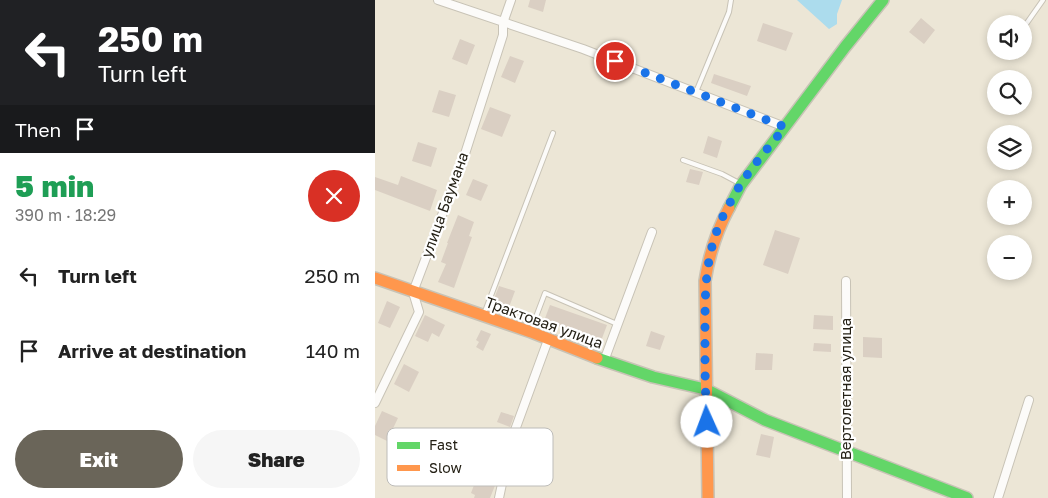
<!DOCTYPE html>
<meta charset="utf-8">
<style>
:root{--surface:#fff;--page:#f6f6f6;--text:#222;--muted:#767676;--accent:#6a6559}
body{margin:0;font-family:"Golos Text",sans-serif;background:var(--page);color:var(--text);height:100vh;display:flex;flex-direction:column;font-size:19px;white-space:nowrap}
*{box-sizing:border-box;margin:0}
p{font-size:16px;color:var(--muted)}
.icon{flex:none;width:28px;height:28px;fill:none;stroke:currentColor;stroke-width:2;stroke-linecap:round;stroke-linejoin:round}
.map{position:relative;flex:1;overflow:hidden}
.details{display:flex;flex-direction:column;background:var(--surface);width:375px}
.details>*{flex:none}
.guide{background:#202124;color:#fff;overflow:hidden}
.fabs{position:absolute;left:612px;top:15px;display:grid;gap:10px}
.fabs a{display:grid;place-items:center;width:45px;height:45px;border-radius:50%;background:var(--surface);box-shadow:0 2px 8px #0003;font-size:25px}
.pin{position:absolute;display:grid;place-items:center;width:42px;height:42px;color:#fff;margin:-21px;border:2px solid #fff;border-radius:50%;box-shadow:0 1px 5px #0007}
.me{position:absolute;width:55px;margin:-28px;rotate:358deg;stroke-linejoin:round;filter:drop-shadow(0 0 4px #0008)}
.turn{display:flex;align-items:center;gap:18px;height:105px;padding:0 15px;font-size:22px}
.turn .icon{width:65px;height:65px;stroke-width:2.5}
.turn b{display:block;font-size:35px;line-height:42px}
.then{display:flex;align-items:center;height:48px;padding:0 15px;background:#0003;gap:10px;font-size:19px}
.round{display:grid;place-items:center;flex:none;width:52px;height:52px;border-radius:26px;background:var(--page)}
.headline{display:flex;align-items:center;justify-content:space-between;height:85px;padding:0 15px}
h1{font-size:30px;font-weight:800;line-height:38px;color:#1e9e55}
.primary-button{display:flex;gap:10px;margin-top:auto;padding:10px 15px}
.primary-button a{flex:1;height:58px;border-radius:30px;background:var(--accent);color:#fff;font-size:20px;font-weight:800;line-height:58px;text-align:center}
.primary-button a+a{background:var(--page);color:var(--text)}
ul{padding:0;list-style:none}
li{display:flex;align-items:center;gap:15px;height:75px;padding:0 15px}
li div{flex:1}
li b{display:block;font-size:19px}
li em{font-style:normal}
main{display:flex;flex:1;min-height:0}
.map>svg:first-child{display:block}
.water{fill:#acdced}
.building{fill:#dacfc3}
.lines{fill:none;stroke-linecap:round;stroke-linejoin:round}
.lane-casing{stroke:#c8c3b6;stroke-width:6}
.street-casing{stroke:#c8c3b6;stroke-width:10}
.fast-casing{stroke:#c8c3b6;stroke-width:14}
.slow-casing{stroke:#c8c3b6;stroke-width:14}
.lane{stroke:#fcfbf9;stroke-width:4}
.street{stroke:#fcfbf9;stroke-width:8}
.fast{stroke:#63d668;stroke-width:11}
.slow{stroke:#ff974d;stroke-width:11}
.route{stroke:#1a73e8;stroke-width:9;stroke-dasharray:0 16.2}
.labels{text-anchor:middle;stroke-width:4.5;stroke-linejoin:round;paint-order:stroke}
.street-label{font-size:15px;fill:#242015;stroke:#fff}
.key{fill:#fff;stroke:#bdbcb9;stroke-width:1}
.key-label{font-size:14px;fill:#242015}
</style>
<main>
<section class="details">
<div class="guide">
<div class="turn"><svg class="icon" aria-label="left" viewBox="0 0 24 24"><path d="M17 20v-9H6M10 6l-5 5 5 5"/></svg><div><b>250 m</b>Turn left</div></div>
<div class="then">Then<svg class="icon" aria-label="arrive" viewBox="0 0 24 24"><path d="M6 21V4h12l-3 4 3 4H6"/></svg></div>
</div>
<div class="headline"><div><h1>5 min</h1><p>390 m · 18:29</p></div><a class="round" style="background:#d93025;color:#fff"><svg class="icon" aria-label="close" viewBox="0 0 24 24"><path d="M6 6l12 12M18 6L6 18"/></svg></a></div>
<ul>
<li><svg class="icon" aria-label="left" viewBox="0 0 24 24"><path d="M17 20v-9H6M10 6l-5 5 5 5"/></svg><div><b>Turn left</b></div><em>250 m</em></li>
<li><svg class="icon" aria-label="arrive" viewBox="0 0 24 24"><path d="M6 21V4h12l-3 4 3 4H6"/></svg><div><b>Arrive at destination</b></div><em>140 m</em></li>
</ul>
<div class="primary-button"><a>Exit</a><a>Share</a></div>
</section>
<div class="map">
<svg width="673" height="498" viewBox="0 0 673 498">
<rect width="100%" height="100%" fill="#ece6d6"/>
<!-- water -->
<path class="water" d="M 422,0 L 467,0 L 462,14 L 462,24 L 454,29 Z"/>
<!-- building -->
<path class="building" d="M 155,0 L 171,0 L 168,12 L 153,7 Z
M 546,18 L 560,30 L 549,44 L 534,32 Z
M 388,23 L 418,33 L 411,51 L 382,41 Z
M 85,39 L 100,45 L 92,65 L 77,59 Z
M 135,56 L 149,61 L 140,83 L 126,77 Z
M 339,74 L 376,86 L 372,96 L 336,83 Z
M 64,90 L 81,95 L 74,117 L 57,112 Z
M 115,107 L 136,115 L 127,137 L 106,129 Z
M 333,136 L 347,141 L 342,158 L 328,153 Z
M 43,142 L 62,148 L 56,167 L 37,161 Z
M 315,169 L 328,172 L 324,185 L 311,182 Z
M 26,176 L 62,190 L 55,211 L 0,190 L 0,177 L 23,185 Z
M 98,179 L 113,185 L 106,201 L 91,195 Z
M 83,215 L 99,222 L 94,236 L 97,237 L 79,288 L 63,282 L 71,264 L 66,262 L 73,243 L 72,243 Z
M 400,230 L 425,238 L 413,274 L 388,265 Z
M 124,286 L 140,291 L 133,310 L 117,304 Z
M 12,301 L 25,307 L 15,328 L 3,323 Z
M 175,305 L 232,325 L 226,341 L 169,321 Z
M 50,315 L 70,325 L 64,337 L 57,333 L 53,342 L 40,336 Z
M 439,315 L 458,316 L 458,330 L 438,329 Z
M 106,330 L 116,334 L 108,351 L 101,347 L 104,342 L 101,340 Z
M 276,331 L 290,336 L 285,350 L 271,346 Z
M 488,337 L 507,338 L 507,358 L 488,357 Z
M 439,343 L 456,344 L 456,352 L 438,351 Z
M 381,353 L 398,354 L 397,370 L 380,370 Z
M 29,364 L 44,372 L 34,392 L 19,384 Z
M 7,411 L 23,418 L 12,441 L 0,435 L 0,426 Z
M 126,412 L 139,416 L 135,427 L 122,422 Z
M 386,434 L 399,437 L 395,458 L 381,455 Z
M 110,446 L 126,453 L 115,481 L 121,483 L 115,498 L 99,498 L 100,495 L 96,493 L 106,467 L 102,465 Z"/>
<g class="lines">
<!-- lane casing -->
<g class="lane-casing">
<path id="lane" d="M 649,27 L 668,0
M 321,92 L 354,12 L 356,0
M 308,160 L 347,174 L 364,183
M 109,314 L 178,133
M 156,330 L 170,293 L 242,324"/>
</g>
<!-- street casing -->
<g class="street-casing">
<path id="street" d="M 63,0 L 208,49 L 410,127
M 471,281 L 472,498
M 229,361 L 277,232
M 0,403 L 44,312 L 38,292 L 89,157 L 128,35 L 128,23 L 136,0
M 124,498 L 136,441 L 173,340
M 623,498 L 654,400"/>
</g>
<!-- fast casing -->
<g class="fast-casing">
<path id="fast" d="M 354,208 L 366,185 L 470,47 L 508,0
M 222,358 L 278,377 L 330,389 L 390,420 L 592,498"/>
</g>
<!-- slow casing -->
<g class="slow-casing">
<path id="slow" d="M 0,278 L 156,332 L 222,358
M 333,498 L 330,281 C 334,255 341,232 354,208"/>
</g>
<!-- lane -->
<use href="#lane" class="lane"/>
<!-- street -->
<use href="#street" class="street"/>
<!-- fast -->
<use href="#fast" class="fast"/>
<!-- slow -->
<use href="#slow" class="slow"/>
</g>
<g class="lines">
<!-- route -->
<path class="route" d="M 240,61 L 410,127 C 391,151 370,174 356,201 C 329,247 330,287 330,338 C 330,366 330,394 332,422"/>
</g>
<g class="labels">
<!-- street labels -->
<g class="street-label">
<text transform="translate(70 205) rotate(-70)" y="5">улица Баумана</text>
<text transform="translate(169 323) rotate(20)" y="5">Трактовая улица</text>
<text transform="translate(471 389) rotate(-90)" y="5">Вертолетная улица</text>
</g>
</g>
<!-- legend -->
<rect x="12" y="428" width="166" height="58" rx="8" class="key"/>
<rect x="22" y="442" width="23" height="7" fill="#63d668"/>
<rect x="22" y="465" width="23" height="6" fill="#ff974d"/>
<g class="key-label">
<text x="54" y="450">Fast</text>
<text x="54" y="473">Slow</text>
</g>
</svg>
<div class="fabs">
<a><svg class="icon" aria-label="sound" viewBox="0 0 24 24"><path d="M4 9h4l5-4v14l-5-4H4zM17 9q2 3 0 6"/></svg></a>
<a><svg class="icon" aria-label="search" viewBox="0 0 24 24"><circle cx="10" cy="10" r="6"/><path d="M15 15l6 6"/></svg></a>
<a><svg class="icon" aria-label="layers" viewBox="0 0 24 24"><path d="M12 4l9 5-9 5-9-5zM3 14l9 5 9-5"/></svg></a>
<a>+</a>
<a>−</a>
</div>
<div class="pin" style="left:240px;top:61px;background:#d93025"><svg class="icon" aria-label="arrive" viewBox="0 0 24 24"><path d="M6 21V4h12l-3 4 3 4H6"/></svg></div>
<svg class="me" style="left:332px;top:422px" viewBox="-20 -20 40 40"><circle r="19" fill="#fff"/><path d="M0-13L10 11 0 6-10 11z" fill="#1a73e8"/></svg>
</div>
</main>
